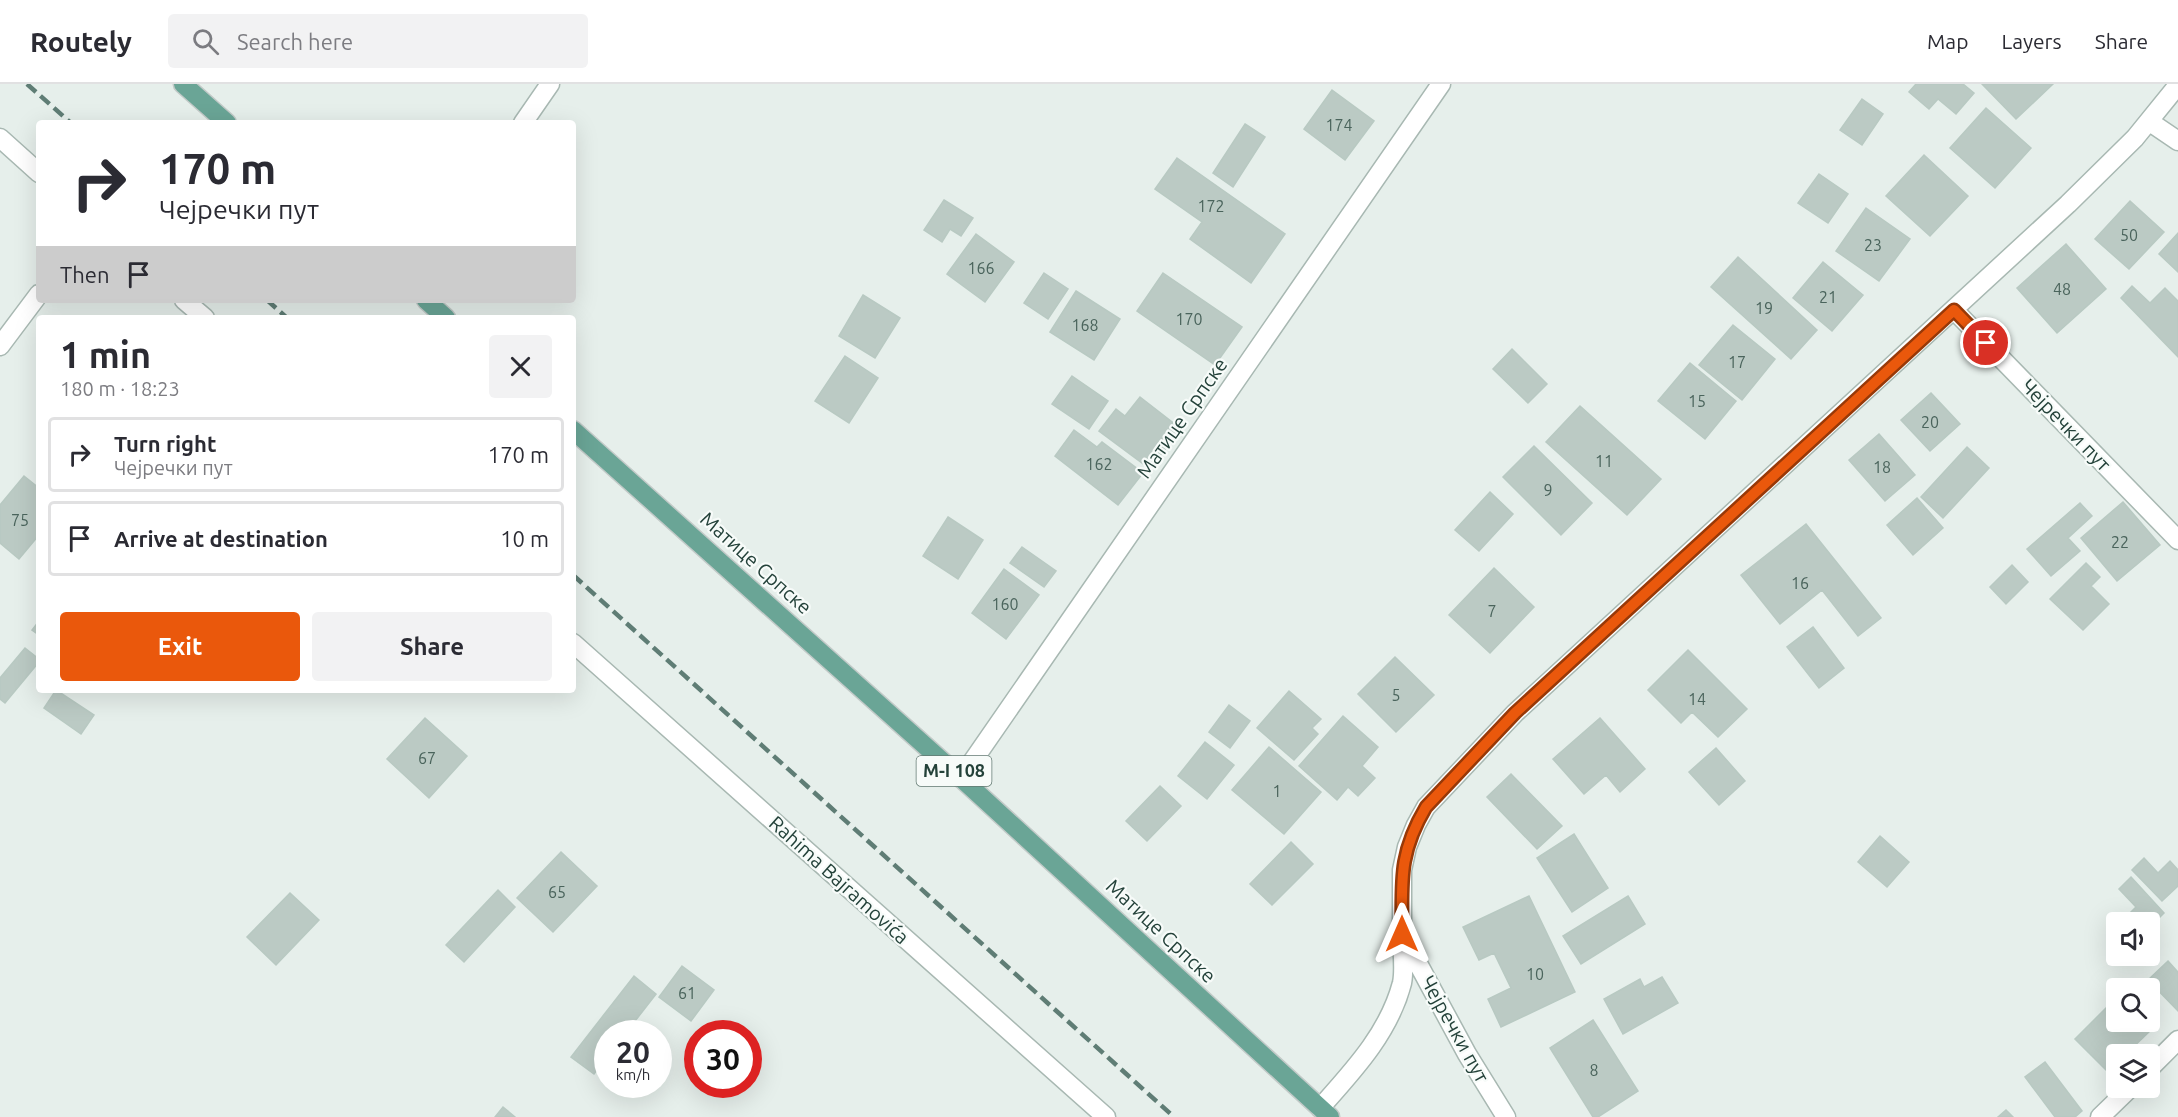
<!DOCTYPE html>
<meta charset="utf-8">
<style>
:root{--surface:#fff;--page:#f2f2f3;--text:#2b2b33;--muted:#7c7c81;--line:#e1e1e2;--accent:#ea580c}
body{margin:0;font-family:Ubuntu,sans-serif;background:var(--page);color:var(--text);height:100vh;display:flex;flex-direction:column;font-size:22px;white-space:nowrap}
*{box-sizing:border-box;margin:0}
p{font-size:20px;color:var(--muted)}
.icon{flex:none;width:33px;height:33px;fill:none;stroke:currentColor;stroke-width:2;stroke-linecap:round;stroke-linejoin:round}
.map{position:relative;flex:1;overflow:hidden}
.sheet{position:absolute;left:36px;top:231px;width:540px;height:378px;display:flex;flex-direction:column;background:var(--surface);border-radius:6px;box-shadow:0 6px 24px #0002}
.sheet>*{flex:none}
.guide{position:absolute;left:36px;top:36px;width:540px;height:183px;border-radius:6px;box-shadow:0 6px 24px #0002;background:#fff;color:var(--text);overflow:hidden}
.buttons{position:absolute;left:2106px;top:828px;display:grid;gap:12px}
.buttons a{display:grid;place-items:center;width:54px;height:54px;border-radius:6px;background:var(--surface);box-shadow:0 6px 24px #0002;font-size:30px}
.speed{position:absolute;left:594px;top:936px;display:flex;gap:12px;font-size:30px;font-weight:700;text-align:center}
.speed>*{display:grid;place-content:center;width:78px;height:78px;border-radius:50%;background:var(--surface);box-shadow:0 6px 24px #0002;line-height:1}
.speed small{font-size:15px;font-weight:400}
.speed .limit{border:9px solid #d22;background:#fff;color:#111}
.pin{position:absolute;display:grid;place-items:center;width:51px;height:51px;color:#fff;margin:-26px;border:3px solid #fff;border-radius:50%;box-shadow:0 2px 6px #0007}
.me{position:absolute;width:66px;margin:-33px;rotate:0deg;stroke-linejoin:round;filter:drop-shadow(0 0 4px #0008)}
.turn{display:flex;align-items:center;gap:21px;height:126px;padding:0 24px;font-size:27px}
.turn .icon{width:78px;height:78px;stroke-width:2.5}
.turn b{display:block;font-size:42px;line-height:51px}
.then{display:flex;align-items:center;height:57px;padding:0 24px;background:#0003;gap:12px;font-size:22px}
.round{display:grid;place-items:center;flex:none;width:63px;height:63px;border-radius:6px;background:var(--page)}
.overview{display:flex;align-items:center;justify-content:space-between;height:102px;padding:0 24px}
h1{font-size:36px;font-weight:600;line-height:45px}
.button{display:flex;gap:12px;margin-top:auto;padding:12px 24px}
.button a{flex:1;height:69px;border-radius:6px;background:var(--accent);color:#fff;font-size:24px;font-weight:600;line-height:69px;text-align:center}
.button a+a{background:var(--page);color:var(--text)}
ul{padding:0;list-style:none}
li{display:flex;align-items:center;gap:18px;height:75px;margin:0 12px 9px;padding:0 12px;border:3px solid var(--line);border-radius:6px}
li div{flex:1}
li b{display:block;font-size:22px}
li em{font-style:normal}
header{display:flex;align-items:center;gap:36px;box-sizing:border-box;height:84px;padding:0 30px;background:var(--surface);border-bottom:2px solid var(--line)}
header strong{font-size:28px}
nav{display:flex;gap:33px;margin-inline-start:auto;font-size:21px}
.search{width:420px;height:54px;background:var(--page);display:flex;align-items:center;gap:15px;box-sizing:border-box;padding:0 21px;border-radius:6px;color:var(--muted);font-size:22px}
.map>svg:first-child{display:block}
.building{fill:#bbcac4;stroke:#b8c9c2;stroke-width:1.5}
.lines{fill:none;stroke-linecap:round;stroke-linejoin:round}
.minor-casing{stroke:#a8b8b2;stroke-width:21}
.major-casing{stroke:#c2cac8;stroke-width:21}
.minor{stroke:#fff;stroke-width:18}
.major{stroke:#6aa596;stroke-width:18}
.rail{stroke:#5f7d75;stroke-width:4.5;stroke-dasharray:12 6;stroke-linecap:butt}
.route-casing{stroke:#983908;stroke-width:15}
.route{stroke:#ea580c;stroke-width:10}
.labels{text-anchor:middle;stroke-width:4.5;stroke-linejoin:round;paint-order:stroke}
.number-label{font-size:16px;fill:#4a645c}
.shield{fill:#f7fbf9;stroke:#637a73;stroke-width:1.5}
.shield-label{font-size:18px;font-weight:bold;fill:#24423a}
.street-label{font-size:20px;fill:#24423a;stroke:#f7fbf9}
</style>
<header>
<strong>Routely</strong>
<div class="search"><svg class="icon" aria-label="search" viewBox="0 0 24 24"><circle cx="10" cy="10" r="6"/><path d="M15 15l6 6"/></svg>Search here</div>
<nav><a>Map</a><a>Layers</a><a>Share</a></nav>
</header>
<div class="map">
<svg width="2178" height="1033" viewBox="0 0 2178 1033">
<rect width="100%" height="100%" fill="#e6efeb"/>
<!-- building -->
<path class="building" d="M 1916,0 L 1963,0 L 1974,9 L 1956,30 L 1938,15 L 1929,25 L 1909,8 Z
M 1982,0 L 2053,0 L 2016,35 Z
M 1332,6 L 1374,37 L 1345,76 L 1304,45 Z
M 1862,15 L 1883,30 L 1862,61 L 1840,46 Z
M 1986,24 L 2031,64 L 1995,104 L 1950,64 Z
M 1245,40 L 1265,53 L 1233,103 L 1213,89 Z
M 1924,71 L 1968,112 L 1930,152 L 1886,112 Z
M 1177,74 L 1285,150 L 1251,199 L 1190,155 L 1202,138 L 1155,105 Z
M 1819,90 L 1848,110 L 1828,139 L 1798,119 Z
M 944,116 L 973,134 L 961,152 L 950,145 L 942,158 L 924,146 Z
M 2130,117 L 2164,148 L 2129,185 L 2095,155 Z
M 1866,124 L 1910,155 L 1879,197 L 1836,167 Z
M 2178,149 L 2178,188 L 2159,170 Z
M 976,150 L 1014,178 L 985,218 L 947,190 Z
M 2066,160 L 2106,205 L 2057,249 L 2017,204 Z
M 1738,173 L 1817,246 L 1791,275 L 1711,203 Z
M 1823,178 L 1863,211 L 1832,247 L 1793,214 Z
M 1044,189 L 1068,205 L 1048,235 L 1024,219 Z
M 1163,189 L 1242,243 L 1215,281 L 1137,227 Z
M 2132,202 L 2150,219 L 2165,204 L 2178,217 L 2178,273 L 2121,214 Z
M 1076,207 L 1120,235 L 1094,276 L 1050,248 Z
M 863,211 L 900,234 L 875,274 L 839,252 Z
M 1733,241 L 1775,275 L 1742,316 L 1699,281 Z
M 1512,265 L 1547,300 L 1528,319 L 1493,285 Z
M 845,272 L 878,294 L 849,339 L 815,317 Z
M 1690,279 L 1736,317 L 1705,355 L 1658,317 Z
M 1072,292 L 1108,317 L 1089,345 L 1052,320 Z
M 1931,309 L 1960,340 L 1930,367 L 1901,336 Z
M 1140,313 L 1181,345 L 1150,385 L 1099,347 L 1116,325 L 1125,332 Z
M 1580,322 L 1661,395 L 1627,431 L 1546,358 Z
M 1074,346 L 1097,363 L 1102,358 L 1143,389 L 1118,421 L 1055,372 Z
M 1879,350 L 1915,391 L 1885,417 L 1849,376 Z
M 1534,362 L 1592,419 L 1561,451 L 1503,393 Z
M 1967,363 L 1989,384 L 1943,434 L 1921,413 Z
M 24,392 L 39,404 L 39,451 L 19,475 L 0,459 L 0,421 Z
M 1490,408 L 1513,430 L 1479,467 L 1455,446 Z
M 1917,414 L 1943,444 L 1913,471 L 1887,441 Z
M 2123,418 L 2160,461 L 2117,497 L 2081,454 Z
M 2080,419 L 2092,432 L 2068,454 L 2080,467 L 2051,492 L 2027,465 Z
M 948,433 L 983,456 L 958,495 L 923,472 Z
M 1806,440 L 1881,534 L 1858,552 L 1822,506 L 1780,540 L 1741,491 Z
M 1022,463 L 1056,487 L 1044,503 L 1010,479 Z
M 2086,479 L 2100,493 L 2091,502 L 2109,520 L 2083,546 L 2050,515 Z
M 2012,481 L 2028,498 L 2006,520 L 1990,503 Z
M 1494,484 L 1534,523 L 1490,569 L 1449,531 Z
M 1004,485 L 1039,511 L 1006,555 L 972,529 Z
M 39,537 L 39,551 L 32,546 Z
M 1813,543 L 1844,584 L 1819,604 L 1787,563 Z
M 25,564 L 39,575 L 39,578 L 5,619 L 0,615 L 0,594 Z
M 1688,566 L 1747,625 L 1718,653 L 1692,628 L 1681,639 L 1648,606 Z
M 1395,573 L 1434,611 L 1396,648 L 1358,610 Z
M 56,606 L 94,631 L 81,650 L 44,624 Z
M 1289,607 L 1321,635 L 1312,644 L 1318,650 L 1294,676 L 1257,644 Z
M 1229,621 L 1250,637 L 1230,664 L 1209,648 Z
M 1343,632 L 1378,663 L 1362,682 L 1375,694 L 1358,712 L 1348,703 L 1337,716 L 1299,682 Z
M 425,634 L 467,672 L 429,714 L 387,675 Z
M 1600,634 L 1645,685 L 1620,708 L 1606,691 L 1584,710 L 1553,675 Z
M 1205,658 L 1234,681 L 1207,715 L 1178,692 Z
M 1269,663 L 1321,708 L 1284,750 L 1232,706 Z
M 1716,664 L 1745,697 L 1719,721 L 1689,688 Z
M 1511,690 L 1562,742 L 1537,765 L 1487,713 Z
M 1160,702 L 1181,722 L 1147,757 L 1126,737 Z
M 1574,750 L 1608,804 L 1572,828 L 1537,774 Z
M 1880,752 L 1909,778 L 1887,803 L 1858,778 Z
M 1291,758 L 1313,780 L 1272,821 L 1250,800 Z
M 561,768 L 597,802 L 553,848 L 517,814 Z
M 2144,774 L 2158,789 L 2170,777 L 2178,786 L 2178,802 L 2162,817 L 2132,786 Z
M 2131,793 L 2164,829 L 2150,843 L 2150,838 L 2133,838 L 2127,832 L 2136,823 L 2119,805 Z
M 498,806 L 515,823 L 464,878 L 446,861 Z
M 290,809 L 319,836 L 276,881 L 247,853 Z
M 1529,812 L 1575,908 L 1501,943 L 1488,915 L 1511,904 L 1494,869 L 1479,876 L 1463,843 Z
M 1628,812 L 1645,840 L 1581,880 L 1563,852 Z
M 2168,877 L 2178,888 L 2178,927 L 2148,896 Z
M 682,882 L 714,906 L 691,937 L 659,913 Z
M 634,892 L 656,910 L 625,950 L 608,950 L 608,972 L 594,990 L 571,973 Z
M 1662,893 L 1678,919 L 1623,950 L 1604,915 L 1640,895 L 1644,903 Z
M 2116,914 L 2116,938 L 2145,938 L 2152,945 L 2126,970 L 2116,970 L 2116,980 L 2108,988 L 2075,955 Z
M 1593,936 L 1638,1007 L 1598,1033 L 1593,1033 L 1550,964 Z
M 2045,978 L 2082,1027 L 2075,1033 L 2055,1033 L 2025,993 Z
M 503,1023 L 515,1033 L 495,1033 Z
M 2006,1026 L 2013,1033 L 1998,1033 Z"/>
<g class="lines">
<!-- minor casing -->
<g class="minor-casing">
<path id="minor" d="M 2150,38 L 2178,57
M 523,39 L 550,0
M 0,54 L 39,89
M 184,216 L 205,234
M 1954,226 L 2178,456
M 0,262 L 39,210
M 573,559 L 1106,1033
M 961,694 L 1441,0
M 2150,984 L 2178,956
M 1320,1024 C 1353,987 1389,949 1402,899 C 1405,885 1402,867 1402,852
M 1506,1033 L 1467,970 L 1402,850 L 1402,786 L 1407,763 L 1416,741 L 1426,723 L 1515,629 L 2068,120 L 2135,54 L 2178,1
M 2100,1033 L 2130,1004"/>
</g>
<!-- major casing -->
<g class="major-casing">
<path id="major" d="M 183,0 L 227,39
M 426,216 L 446,234
M 573,346 L 961,694 L 1330,1033"/>
</g>
<!-- minor -->
<use href="#minor" class="minor"/>
<!-- major -->
<use href="#major" class="major"/>
<!-- rail -->
<path class="rail" d="M 27,0 L 71,39
M 267,216 L 287,234
M 573,491 L 1174,1033"/>
</g>
<g class="lines">
<!-- route casing -->
<g class="route-casing">
<path id="route" d="M 1402,850 C 1402,798 1398,770 1426,723 L 1515,629 L 1954,226 L 1986,259"/>
</g>
<!-- route -->
<use href="#route" class="route"/>
</g>
<g class="labels">
<!-- number labels -->
<g class="number-label">
<text x="1339" y="47">174</text>
<text x="1211" y="128">172</text>
<text x="2129" y="157">50</text>
<text x="1873" y="167">23</text>
<text x="981" y="190">166</text>
<text x="2062" y="211">48</text>
<text x="1828" y="219">21</text>
<text x="1764" y="230">19</text>
<text x="1189" y="241">170</text>
<text x="1085" y="247">168</text>
<text x="1737" y="284">17</text>
<text x="1697" y="323">15</text>
<text x="1930" y="344">20</text>
<text x="1604" y="383">11</text>
<text x="1099" y="386">162</text>
<text x="1882" y="389">18</text>
<text x="1548" y="412">9</text>
<text x="20" y="442">75</text>
<text x="2120" y="464">22</text>
<text x="1800" y="505">16</text>
<text x="1005" y="526">160</text>
<text x="1492" y="533">7</text>
<text x="1396" y="617">5</text>
<text x="1697" y="621">14</text>
<text x="427" y="680">67</text>
<text x="1277" y="713">1</text>
<text x="557" y="814">65</text>
<text x="1535" y="896">10</text>
<text x="687" y="915">61</text>
<text x="1594" y="992">8</text>
</g>
<!-- shield labels -->
<rect class="shield" x="916.5" y="672" width="75" height="30" rx="4.5"/>
<g class="shield-label">
<text x="954" y="693">M-I 108</text>
</g>
<!-- street labels -->
<g class="street-label">
<text transform="translate(1182 334) rotate(-55)" y="7">Матице Српске</text>
<text transform="translate(2066 341) rotate(46)" y="7">Чејречки пут</text>
<text transform="translate(756 479) rotate(42)" y="7">Матице Српске</text>
<text transform="translate(839 796) rotate(42)" y="7">Rahima Bajramovića</text>
<text transform="translate(1161 847) rotate(43)" y="7">Матице Српске</text>
<text transform="translate(1455 945) rotate(61)" y="7">Чејречки пут</text>
</g>
</g>
</svg>
<div class="buttons">
<a><svg class="icon" aria-label="sound" viewBox="0 0 24 24"><path d="M4 9h4l5-4v14l-5-4H4zM17 9q2 3 0 6"/></svg></a>
<a><svg class="icon" aria-label="search" viewBox="0 0 24 24"><circle cx="10" cy="10" r="6"/><path d="M15 15l6 6"/></svg></a>
<a><svg class="icon" aria-label="layers" viewBox="0 0 24 24"><path d="M12 4l9 5-9 5-9-5zM3 14l9 5 9-5"/></svg></a>
</div>
<div class="speed"><div>20<small>km/h</small></div><div class="limit">30</div></div>
<div class="pin" style="left:1986px;top:259px;background:#d93025"><svg class="icon" aria-label="arrive" viewBox="0 0 24 24"><path d="M6 21V4h12l-3 4 3 4H6"/></svg></div>
<svg class="me" style="left:1402px;top:850px" viewBox="-20 -20 40 40"><path d="M0-17L14 15 0 8-14 15z" fill="#ea580c" stroke="#fff" stroke-width="4"/></svg>
<div class="guide">
<div class="turn"><svg class="icon" aria-label="right" viewBox="0 0 24 24"><path d="M7 20v-9h11M14 6l5 5-5 5"/></svg><div><b>170 m</b>Чејречки пут</div></div>
<div class="then">Then<svg class="icon" aria-label="arrive" viewBox="0 0 24 24"><path d="M6 21V4h12l-3 4 3 4H6"/></svg></div>
</div>
<section class="sheet">
<div class="overview"><div><h1>1 min</h1><p>180 m · 18:23</p></div><a class="round"><svg class="icon" aria-label="close" viewBox="0 0 24 24"><path d="M6 6l12 12M18 6L6 18"/></svg></a></div>
<ul>
<li><svg class="icon" aria-label="right" viewBox="0 0 24 24"><path d="M7 20v-9h11M14 6l5 5-5 5"/></svg><div><b>Turn right</b><p>Чејречки пут</p></div><em>170 m</em></li>
<li><svg class="icon" aria-label="arrive" viewBox="0 0 24 24"><path d="M6 21V4h12l-3 4 3 4H6"/></svg><div><b>Arrive at destination</b></div><em>10 m</em></li>
</ul>
<div class="button"><a>Exit</a><a>Share</a></div>
</section>
</div>
